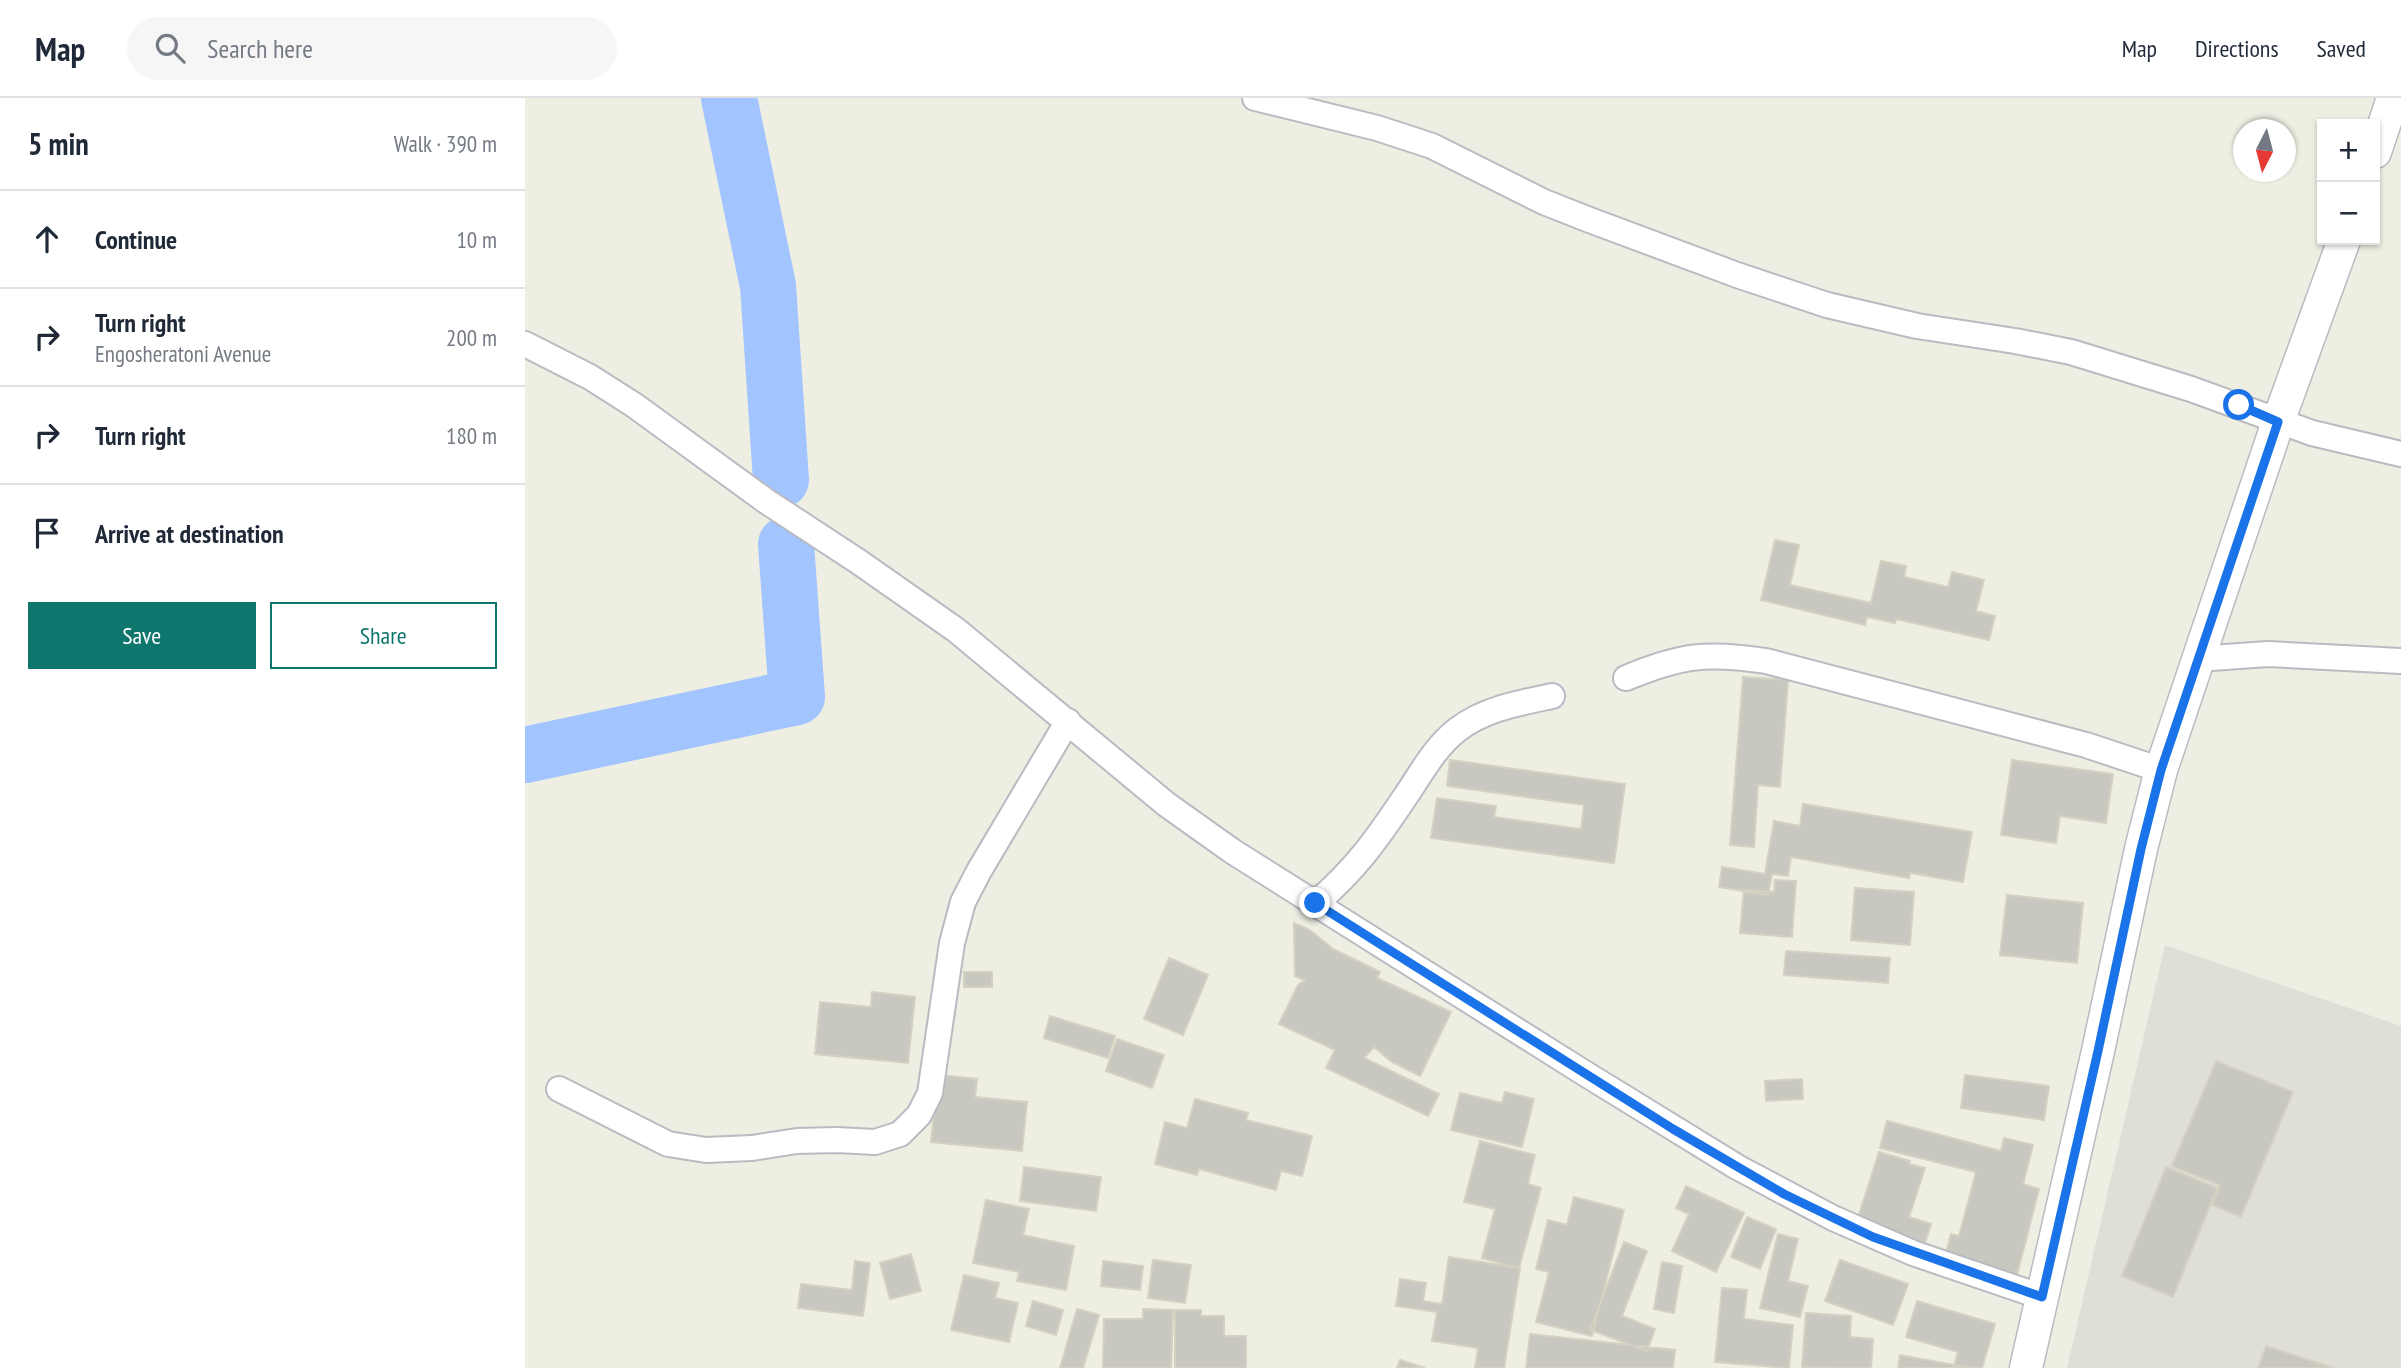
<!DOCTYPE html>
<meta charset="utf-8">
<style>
:root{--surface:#fff;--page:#f6f6f7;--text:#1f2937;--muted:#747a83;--line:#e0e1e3;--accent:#0f766e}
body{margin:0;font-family:"PT Sans Narrow",sans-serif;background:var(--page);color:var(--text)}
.controls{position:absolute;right:21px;top:21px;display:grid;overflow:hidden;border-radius:0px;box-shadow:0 2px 5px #0004}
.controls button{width:63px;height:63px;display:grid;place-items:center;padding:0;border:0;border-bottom:2px solid var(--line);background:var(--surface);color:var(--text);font:35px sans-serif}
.compass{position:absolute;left:1708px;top:21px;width:63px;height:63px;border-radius:50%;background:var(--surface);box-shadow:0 2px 5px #0004;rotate:186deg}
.stop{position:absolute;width:21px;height:21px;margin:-16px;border:5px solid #1a73e8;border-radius:50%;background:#fff}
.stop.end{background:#1a73e8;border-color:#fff;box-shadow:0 2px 7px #0008}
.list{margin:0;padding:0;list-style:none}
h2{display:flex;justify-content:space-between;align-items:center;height:91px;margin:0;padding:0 28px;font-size:30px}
h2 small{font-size:23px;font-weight:400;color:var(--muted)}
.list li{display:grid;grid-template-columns:46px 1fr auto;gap:21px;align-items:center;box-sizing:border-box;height:98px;padding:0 28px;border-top:2px solid var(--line)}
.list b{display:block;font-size:26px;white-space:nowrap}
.list p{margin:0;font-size:23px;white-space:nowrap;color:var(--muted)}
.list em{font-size:23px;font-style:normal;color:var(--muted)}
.actions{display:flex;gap:14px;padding:21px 28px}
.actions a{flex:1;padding:16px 0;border:2px solid var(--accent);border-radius:0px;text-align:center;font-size:24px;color:var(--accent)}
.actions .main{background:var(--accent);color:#fff}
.icon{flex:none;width:38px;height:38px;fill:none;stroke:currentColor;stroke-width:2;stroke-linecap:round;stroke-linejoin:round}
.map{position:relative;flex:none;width:1876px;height:1270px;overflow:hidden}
header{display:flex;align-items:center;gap:42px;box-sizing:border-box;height:98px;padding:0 35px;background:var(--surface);border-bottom:2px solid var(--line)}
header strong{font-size:33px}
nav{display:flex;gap:38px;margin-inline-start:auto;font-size:24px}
.search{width:490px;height:63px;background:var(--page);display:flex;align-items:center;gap:18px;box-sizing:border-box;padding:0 24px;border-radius:38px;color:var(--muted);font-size:26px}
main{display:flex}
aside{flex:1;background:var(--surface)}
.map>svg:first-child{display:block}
.industrial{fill:#dfdfd7}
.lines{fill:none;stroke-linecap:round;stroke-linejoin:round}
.river{stroke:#a2c4ff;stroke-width:56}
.building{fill:#c9c8c0;stroke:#d3d1c1;stroke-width:2}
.minor-casing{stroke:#babbc2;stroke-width:28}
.tertiary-casing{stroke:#babbc2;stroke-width:35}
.minor{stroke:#fff;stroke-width:24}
.tertiary{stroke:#fff;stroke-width:32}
.route{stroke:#1a73e8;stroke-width:9}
</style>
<header>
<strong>Map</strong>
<div class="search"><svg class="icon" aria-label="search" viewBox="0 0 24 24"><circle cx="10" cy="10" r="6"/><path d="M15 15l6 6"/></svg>Search here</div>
<nav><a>Map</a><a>Directions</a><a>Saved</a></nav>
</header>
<main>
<aside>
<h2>5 min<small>Walk · 390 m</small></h2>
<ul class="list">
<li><svg class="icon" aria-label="ahead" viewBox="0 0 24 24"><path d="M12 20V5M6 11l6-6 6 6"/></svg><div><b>Continue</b></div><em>10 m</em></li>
<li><svg class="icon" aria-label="right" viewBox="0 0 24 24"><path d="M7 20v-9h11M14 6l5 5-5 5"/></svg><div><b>Turn right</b><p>Engosheratoni Avenue</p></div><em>200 m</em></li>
<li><svg class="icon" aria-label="right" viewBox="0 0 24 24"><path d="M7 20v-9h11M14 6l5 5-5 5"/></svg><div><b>Turn right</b></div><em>180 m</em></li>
<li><svg class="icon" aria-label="arrive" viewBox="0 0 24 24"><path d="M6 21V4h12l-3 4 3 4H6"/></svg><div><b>Arrive at destination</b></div></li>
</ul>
<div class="actions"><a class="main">Save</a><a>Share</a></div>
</aside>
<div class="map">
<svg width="1876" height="1270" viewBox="0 0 1876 1270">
<rect width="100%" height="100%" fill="#eeeee3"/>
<path class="industrial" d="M1640 847 1876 928V1270H1542Z"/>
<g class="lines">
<path class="river" d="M204 0 243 188 256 382
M0 657 272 599 261 446"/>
</g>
<path class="building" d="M1250 442 1274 447 1265 487 1346 505 1356 463 1381 468 1379 479 1423 489 1427 474 1459 482 1451 513 1470 518 1464 542 1371 521 1370 525 1342 519 1340 527 1236 502Z
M1218 579 1263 582 1255 689 1233 687 1229 749 1205 747Z
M925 662 1100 686 1089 765 906 740 912 700 971 708 969 719 1056 731 1059 707 922 688Z
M1487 662 1588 676 1581 725 1535 718 1531 745 1476 737Z
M1278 706 1447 734 1438 784 1385 775 1384 780 1266 759 1263 778 1247 776 1243 797 1194 789 1197 769 1240 776 1249 723 1275 728Z
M1250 782 1271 783 1267 839 1215 835 1219 792 1249 794Z
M1330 790 1389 794 1385 847 1326 842Z
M1482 797 1558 805 1552 865 1475 857Z
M769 825 785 832 808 851 855 874 852 880 926 914 895 978 867 964 849 949 839 960 914 996 903 1018 801 970 810 952 754 926 773 887 780 882 770 878Z
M1261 853 1365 860 1363 885 1259 877Z
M644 860 683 877 658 937 619 921Z
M439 874H467V889H439Z
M347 894 390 899 383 965 290 956 295 904 346 909Z
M525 918 590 938 583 960 519 940Z
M592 941 639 957 627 990 581 973Z
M1691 963 1768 994 1716 1119 1687 1107 1695 1087 1647 1068Z
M413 977 452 981 450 999 502 1004 497 1053 406 1044Z
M1440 977 1524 988 1519 1022 1436 1010Z
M1277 981 1278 1001 1241 1003 1240 983Z
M980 994 1009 1001 997 1049 926 1032 935 995 977 1005Z
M670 1001 723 1015 721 1022 787 1038 777 1078 756 1073 751 1092 674 1071 672 1077 630 1066 640 1024 662 1030Z
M1362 1023 1476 1053 1479 1040 1508 1047 1498 1086 1514 1091 1492 1177 1420 1158 1426 1136 1434 1138 1451 1074 1355 1050Z
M955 1043 1010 1057 1003 1086 1016 1090 994 1170 957 1160 970 1111 939 1104Z
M1354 1054 1385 1063 1384 1066 1400 1070 1384 1119 1406 1126 1399 1148 1331 1126Z
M499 1069 576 1079 571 1113 495 1103Z
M1641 1069 1692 1090 1648 1199 1597 1178Z
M1161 1088 1219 1115 1191 1174 1147 1153 1164 1116 1151 1110Z
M1049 1099 1099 1112 1067 1238 1011 1224 1024 1174 1011 1171 1023 1122 1042 1127Z
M461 1102 504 1111 498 1137 549 1148 541 1192 492 1183 494 1174 448 1165Z
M1222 1119 1251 1131 1235 1171 1206 1159Z
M1253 1136 1273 1141 1263 1183 1283 1188 1275 1219 1235 1210Z
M1099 1144 1122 1153 1097 1218 1130 1231 1122 1253 1065 1232Z
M386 1156 396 1193 365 1201 355 1165Z
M924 1159 995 1170 979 1270H950L953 1250 907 1243 912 1214 871 1208 875 1181 901 1185 898 1203 917 1206Z
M628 1162 666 1167 660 1205 623 1200Z
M1315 1162 1383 1186 1368 1227 1300 1203Z
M330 1163 345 1165 338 1218 273 1210 276 1186 327 1192Z
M578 1163 618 1168 615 1192 576 1188Z
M1137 1164 1157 1168 1149 1215 1129 1211Z
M439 1177 474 1185 470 1200 493 1205 484 1244 426 1232Z
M1197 1190 1222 1192 1219 1221 1268 1227 1264 1270 1190 1264Z
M508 1203 538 1212 531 1237 501 1228Z
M1392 1203 1470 1226 1457 1270 1429 1268 1433 1254 1381 1239Z
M552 1211 574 1217 558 1270H535Z
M618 1211 648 1212 646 1270H578L579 1221H618Z
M650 1212H676V1218H699V1238H721V1270H650Z
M1281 1215 1326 1218 1325 1239 1348 1241 1346 1270 1277 1269Z
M1005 1236 1150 1252 1148 1270H1001Z
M1741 1248 1809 1270H1733Z
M1375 1257 1440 1269V1270H1373Z
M875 1262 900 1270H872Z"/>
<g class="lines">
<g class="minor-casing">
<path id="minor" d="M730 0 852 30 907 48 1019 104 1062 121 1212 177 1302 207 1392 228 1490 243 1546 254 1666 291 1787 335 1876 356
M0 246 65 279 109 307 241 403 334 464 431 532 641 706 707 753 1056 973 1212 1069 1308 1120 1388 1155 1517 1199
M1672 561 1743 556 1876 563
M1101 580C1156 557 1182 554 1241 563L1561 647 1636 672
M791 805C830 772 852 741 880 699 896 676 909 650 932 632 959 611 994 605 1027 598
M34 991 143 1046 181 1052 227 1050 272 1043 312 1042 350 1044 375 1036 394 1017 405 995 427 845 438 804 454 773 543 623"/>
</g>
<g class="tertiary-casing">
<path id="tertiary" d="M1850 54 1868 0
M1501 1270 1573 953 1616 751 1636 672 1753 324 1819 142"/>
</g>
<use href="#minor" class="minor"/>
<use href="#tertiary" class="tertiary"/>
</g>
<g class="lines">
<path class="route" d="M790 805 1148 1031 1259 1096 1348 1139 1517 1199 1573 953 1616 751 1636 672 1753 324 1714 307"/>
</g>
</svg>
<div class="controls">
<button>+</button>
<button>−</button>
</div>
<svg class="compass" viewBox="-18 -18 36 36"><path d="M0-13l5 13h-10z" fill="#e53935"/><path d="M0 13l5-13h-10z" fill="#747a83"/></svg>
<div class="stop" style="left:1714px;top:307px"></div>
<div class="stop end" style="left:790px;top:805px"></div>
</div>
</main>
